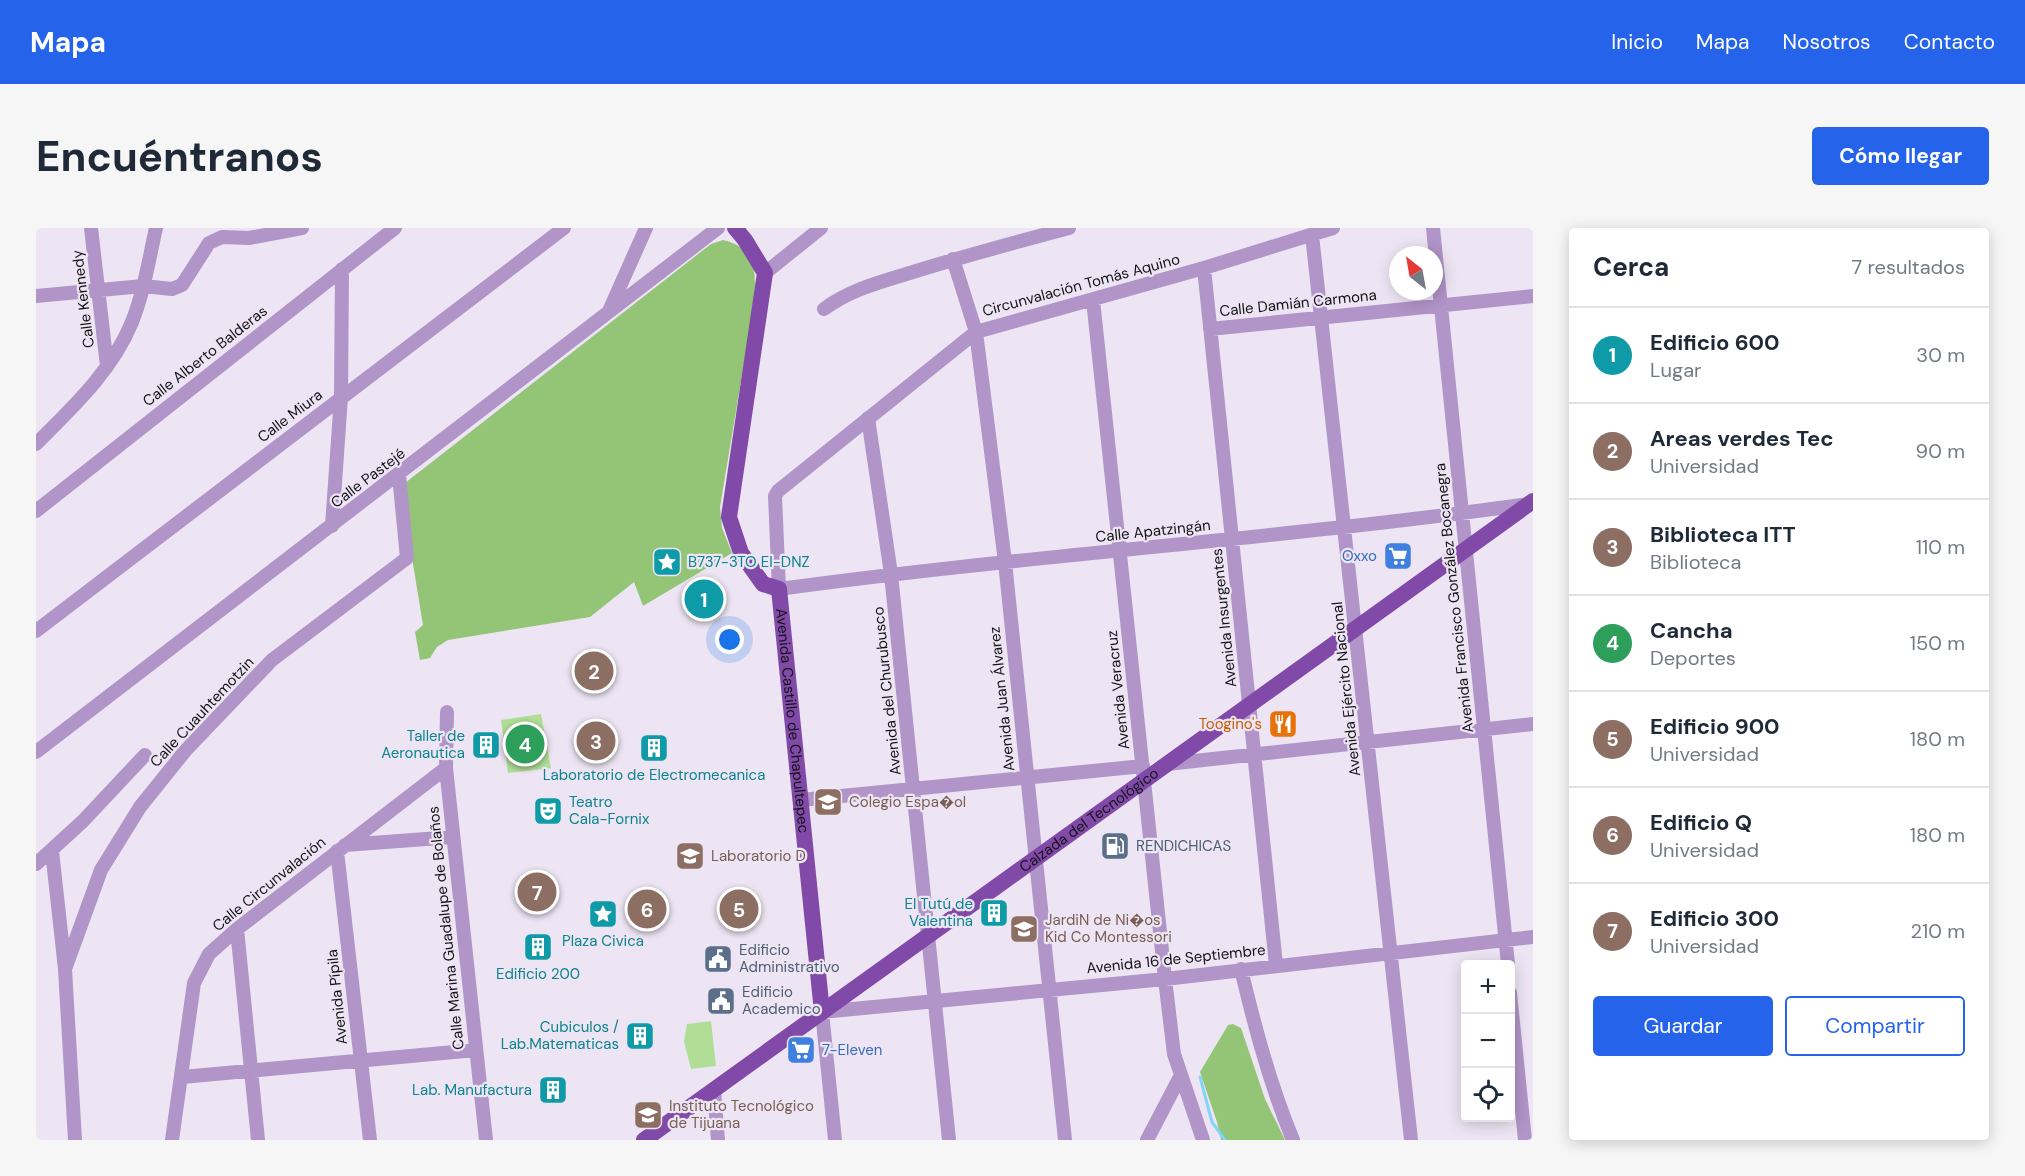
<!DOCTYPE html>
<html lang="es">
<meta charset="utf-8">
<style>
:root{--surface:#fff;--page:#f6f6f7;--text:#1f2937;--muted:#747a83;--line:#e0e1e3;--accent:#2563eb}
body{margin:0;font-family:"DM Sans",sans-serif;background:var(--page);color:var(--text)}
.controls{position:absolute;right:18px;bottom:18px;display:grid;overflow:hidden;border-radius:6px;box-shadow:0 3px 15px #0003}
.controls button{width:54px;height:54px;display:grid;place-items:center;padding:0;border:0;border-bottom:2px solid var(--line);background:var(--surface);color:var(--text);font:30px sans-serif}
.compass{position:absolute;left:1353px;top:18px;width:54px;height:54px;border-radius:50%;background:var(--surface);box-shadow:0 3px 15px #0003;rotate:329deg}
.you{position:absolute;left:694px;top:412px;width:21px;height:21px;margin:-15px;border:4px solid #fff;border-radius:50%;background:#1a73e8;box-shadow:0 0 0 9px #1a73e833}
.badge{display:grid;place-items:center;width:39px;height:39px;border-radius:50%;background:var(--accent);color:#fff;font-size:20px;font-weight:700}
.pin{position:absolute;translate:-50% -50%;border:3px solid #fff;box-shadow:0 2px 6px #0006}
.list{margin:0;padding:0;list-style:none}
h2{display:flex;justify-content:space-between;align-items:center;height:78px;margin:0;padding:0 24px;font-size:26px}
h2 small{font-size:20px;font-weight:400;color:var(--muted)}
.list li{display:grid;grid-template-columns:39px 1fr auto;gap:18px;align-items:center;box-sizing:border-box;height:96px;padding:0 24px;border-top:2px solid var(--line)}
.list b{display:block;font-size:22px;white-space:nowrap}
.list p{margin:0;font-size:20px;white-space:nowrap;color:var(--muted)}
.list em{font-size:20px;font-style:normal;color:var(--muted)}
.actions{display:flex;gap:12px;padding:18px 24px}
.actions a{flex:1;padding:14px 0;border:2px solid var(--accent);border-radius:6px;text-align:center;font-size:21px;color:var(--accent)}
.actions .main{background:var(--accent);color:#fff}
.icon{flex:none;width:33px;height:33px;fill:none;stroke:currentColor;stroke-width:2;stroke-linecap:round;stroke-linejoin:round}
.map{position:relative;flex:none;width:1497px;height:912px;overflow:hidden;border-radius:6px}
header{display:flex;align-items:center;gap:36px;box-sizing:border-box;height:84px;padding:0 30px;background:var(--accent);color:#fff}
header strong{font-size:28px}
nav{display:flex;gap:33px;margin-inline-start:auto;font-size:21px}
.intro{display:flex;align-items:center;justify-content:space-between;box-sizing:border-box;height:144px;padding:0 36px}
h1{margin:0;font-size:42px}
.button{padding:15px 27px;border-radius:6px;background:var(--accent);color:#fff;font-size:21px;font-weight:700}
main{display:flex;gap:36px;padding:0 36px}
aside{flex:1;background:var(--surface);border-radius:6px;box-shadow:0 3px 15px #0003}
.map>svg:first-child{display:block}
.green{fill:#b0de96}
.forest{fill:#94c577}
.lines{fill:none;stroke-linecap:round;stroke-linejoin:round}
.stream{stroke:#83d4f8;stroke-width:3}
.minor{stroke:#b194c8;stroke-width:14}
.major{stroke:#8149a8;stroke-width:16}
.labels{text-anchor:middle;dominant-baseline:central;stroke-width:4.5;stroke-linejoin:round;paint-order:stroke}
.street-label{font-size:15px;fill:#151217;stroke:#ede5f3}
.shop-label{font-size:15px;fill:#366cbe;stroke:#ede5f3;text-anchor:end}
.culture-label{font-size:15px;fill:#0d838f;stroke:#ede5f3;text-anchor:end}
.food-label{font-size:15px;fill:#c56008;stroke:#ede5f3;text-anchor:end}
.education-label{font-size:15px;fill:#785e54;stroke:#ede5f3;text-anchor:start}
.service-label{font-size:15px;fill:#4e5e75;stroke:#ede5f3;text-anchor:start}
</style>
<header>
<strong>Mapa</strong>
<nav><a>Inicio</a><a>Mapa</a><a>Nosotros</a><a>Contacto</a></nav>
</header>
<div class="intro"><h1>Encuéntranos</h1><a class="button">Cómo llegar</a></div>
<main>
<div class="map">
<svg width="1497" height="912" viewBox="0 0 1497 912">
<rect width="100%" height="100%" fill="#ede5f3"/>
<path class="green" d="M505 486 515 540 472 545 465 492Z
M675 793 680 838 655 841 648 813 651 796Z"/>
<path class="forest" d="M687 12C722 20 720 46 718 75L684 279 686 300 696 325 607 378 598 354 554 389 412 412 401 419 394 430 384 432 379 404 387 397 377 336 369 255 675 16Z
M1197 796 1205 800 1229 871 1249 912H1185L1181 894 1164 844 1192 797Z"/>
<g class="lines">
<path class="stream" d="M1164 849 1176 894 1189 912"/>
<path class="minor" d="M55 0 71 138
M1297 0 1168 40 940 104 742 263 739 268 743 361C992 327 1244 311 1493 276
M1397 0 1472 736
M1276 7 1375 912
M917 31 940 104 969 334 1029 912
M1168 40 1240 737
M729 45 785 0
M0 68 107 58 136 61 146 57 173 15 186 9 213 10 266 0
M1057 72 1129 751 1138 826 1167 912
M788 81C815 61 845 54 877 44 928 28 981 14 1033 0
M573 83 610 0
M1174 101 1497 68
M832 190 855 346 913 912
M0 216C37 179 76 143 96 94 108 64 113 31 120 0
M0 283 359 0
M296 298 305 169 306 41
M0 403 528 0
M411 484 410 540 450 912
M0 524 682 0
M1131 536 1497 496
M765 572 1107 538
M309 617 417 609
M16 623 29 741 39 912
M301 623 334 912
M0 636 47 593 109 527
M201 701 222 912
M29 741 65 642 104 579 149 523 236 432 371 330 363 247
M1205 741C1219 800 1234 856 1257 912
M1474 765 1489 912
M146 849 440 822
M678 862 682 912
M136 912 158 755 173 726 201 701 410 540
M799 912 786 784 1129 751 1497 709
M1111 912 1145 847"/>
<g class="major">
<path id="s1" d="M699 0 709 12 729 45 693 289 705 325 727 356 743 361 786 784"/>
<path id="s2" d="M608 912 1497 273"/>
</g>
</g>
<defs>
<g id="supermarket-square" transform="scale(1.5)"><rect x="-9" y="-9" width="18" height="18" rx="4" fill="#3f7fe0" stroke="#ede5f3"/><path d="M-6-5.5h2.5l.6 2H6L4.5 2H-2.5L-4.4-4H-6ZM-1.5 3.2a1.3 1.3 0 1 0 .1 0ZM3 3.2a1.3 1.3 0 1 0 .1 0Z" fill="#fff"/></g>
<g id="sight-square" transform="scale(1.5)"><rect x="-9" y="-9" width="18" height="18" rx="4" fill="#0f9aa8" stroke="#ede5f3"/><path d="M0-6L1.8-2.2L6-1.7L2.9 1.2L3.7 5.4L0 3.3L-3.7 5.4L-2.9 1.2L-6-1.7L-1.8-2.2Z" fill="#fff"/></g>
<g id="restaurant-square" transform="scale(1.5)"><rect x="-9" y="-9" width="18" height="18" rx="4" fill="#e8710a" stroke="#ede5f3"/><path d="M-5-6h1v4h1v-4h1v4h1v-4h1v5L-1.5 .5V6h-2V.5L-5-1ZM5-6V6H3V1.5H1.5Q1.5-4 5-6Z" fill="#fff"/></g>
<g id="building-square" transform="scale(1.5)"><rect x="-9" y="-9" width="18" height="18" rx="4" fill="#0f9aa8" stroke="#ede5f3"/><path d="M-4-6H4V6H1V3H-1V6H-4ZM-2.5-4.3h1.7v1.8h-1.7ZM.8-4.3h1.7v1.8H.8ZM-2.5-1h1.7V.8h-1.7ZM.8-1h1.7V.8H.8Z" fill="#fff"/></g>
<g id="school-square" transform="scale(1.5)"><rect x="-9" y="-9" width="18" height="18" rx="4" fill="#8d6e63" stroke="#ede5f3"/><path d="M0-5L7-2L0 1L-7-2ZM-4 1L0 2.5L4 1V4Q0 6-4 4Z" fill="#fff"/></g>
<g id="theatre-square" transform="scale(1.5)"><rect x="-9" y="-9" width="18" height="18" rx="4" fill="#0f9aa8" stroke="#ede5f3"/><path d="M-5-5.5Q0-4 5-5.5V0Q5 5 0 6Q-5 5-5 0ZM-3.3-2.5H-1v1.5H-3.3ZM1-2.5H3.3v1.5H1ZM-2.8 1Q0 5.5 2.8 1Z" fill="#fff"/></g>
<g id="fuel-square" transform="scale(1.5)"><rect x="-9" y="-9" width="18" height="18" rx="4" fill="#5c6f8a" stroke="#ede5f3"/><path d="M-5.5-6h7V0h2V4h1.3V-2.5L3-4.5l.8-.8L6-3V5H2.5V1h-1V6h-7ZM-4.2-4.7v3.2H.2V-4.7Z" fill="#fff"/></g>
<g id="university-square" transform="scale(1.5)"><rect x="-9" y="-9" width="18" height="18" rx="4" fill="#8d6e63" stroke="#ede5f3"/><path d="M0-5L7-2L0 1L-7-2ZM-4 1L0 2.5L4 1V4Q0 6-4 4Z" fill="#fff"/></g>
<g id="civic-square" transform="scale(1.5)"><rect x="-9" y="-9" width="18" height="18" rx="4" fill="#5c6f8a" stroke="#ede5f3"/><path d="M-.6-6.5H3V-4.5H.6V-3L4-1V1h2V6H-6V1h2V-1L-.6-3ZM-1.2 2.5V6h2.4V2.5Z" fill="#fff"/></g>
</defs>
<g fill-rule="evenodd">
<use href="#supermarket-square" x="1362" y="328"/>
<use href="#sight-square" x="631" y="334"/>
<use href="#restaurant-square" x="1247" y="496"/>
<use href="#building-square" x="450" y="517"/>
<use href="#building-square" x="618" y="520"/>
<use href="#school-square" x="792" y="574"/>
<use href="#theatre-square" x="512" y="583"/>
<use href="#fuel-square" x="1079" y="618"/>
<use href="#university-square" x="654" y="628"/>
<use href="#building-square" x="958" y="685"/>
<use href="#sight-square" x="567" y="686"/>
<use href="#school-square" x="988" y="701"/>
<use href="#building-square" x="502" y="719"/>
<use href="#civic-square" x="682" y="731"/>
<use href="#civic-square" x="685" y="773"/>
<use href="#building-square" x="604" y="808"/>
<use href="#supermarket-square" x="765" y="822"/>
<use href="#building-square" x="517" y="862"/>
<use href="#university-square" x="612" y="887"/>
</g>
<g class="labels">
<g class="street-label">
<text transform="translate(1045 57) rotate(-15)">Circunvalación Tomás Aquino</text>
<text transform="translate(47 71) rotate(-97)">Calle Kennedy</text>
<text transform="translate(1262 75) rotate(-6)">Calle Damián Carmona</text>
<text transform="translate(169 128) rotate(-38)">Calle Alberto Balderas</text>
<text transform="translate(254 188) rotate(-37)">Calle Miura</text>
<text transform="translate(332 250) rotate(-37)">Calle Pastejé</text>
<text transform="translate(1117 303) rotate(-6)">Calle Apatzingán</text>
<text transform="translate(1418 370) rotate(-96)">Avenida Francisco González Bocanegra</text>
<text transform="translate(1188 390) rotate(-96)">Avenida Insurgentes</text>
<text transform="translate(1310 461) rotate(-96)">Avenida Ejército Nacional</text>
<text transform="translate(1082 462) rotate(-96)">Avenida Veracruz</text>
<text transform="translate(851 463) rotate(-96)">Avenida del Churubusco</text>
<text transform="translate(966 471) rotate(-96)">Avenida Juan Álvarez</text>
<text transform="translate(166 484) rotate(-47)">Calle Cuauhtemotzin</text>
<text stroke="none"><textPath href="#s1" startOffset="526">Avenida Castillo de Chapultepec</textPath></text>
<text stroke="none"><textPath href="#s2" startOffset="548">Calzada del Tecnológico</textPath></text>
<text transform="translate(233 656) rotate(-39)">Calle Circunvalación</text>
<text transform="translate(410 700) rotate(-96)">Calle Marina Guadalupe de Bolaños</text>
<text transform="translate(1140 731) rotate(-6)">Avenida 16 de Septiembre</text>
<text transform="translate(301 769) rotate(-96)">Avenida Pípila</text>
</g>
<g class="shop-label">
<text x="1341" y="328">Oxxo</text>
<text x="786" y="822" text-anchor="start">7-Eleven</text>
</g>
<g class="culture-label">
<text x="652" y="334" text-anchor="start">B737-3TO EI-DNZ</text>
<text x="429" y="508">Taller de<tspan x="429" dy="17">Aeronautica</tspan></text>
<text x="618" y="547" text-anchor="middle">Laboratorio de Electromecanica</text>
<text x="533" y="574" text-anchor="start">Teatro<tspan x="533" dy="17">Cala-Fornix</tspan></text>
<text x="937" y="676">El Tutú de<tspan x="937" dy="17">Valentina</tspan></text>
<text x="567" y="713" text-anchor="middle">Plaza Civica</text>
<text x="502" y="746" text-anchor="middle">Edificio 200</text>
<text x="583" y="799">Cubiculos /<tspan x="583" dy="17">Lab.Matematicas</tspan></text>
<text x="496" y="862">Lab. Manufactura</text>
</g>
<g class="food-label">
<text x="1226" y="496">Toogino's</text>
</g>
<g class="education-label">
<text x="813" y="574">Colegio Espa�ol</text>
<text x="675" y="628">Laboratorio D</text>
<text x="1009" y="692">JardiN de Ni�os<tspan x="1009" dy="17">Kid Co Montessori</tspan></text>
<text x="633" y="878">Instituto Tecnológico<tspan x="633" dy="17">de Tijuana</tspan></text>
</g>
<g class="service-label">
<text x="1100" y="618">RENDICHICAS</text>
<text x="703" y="722">Edificio<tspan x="703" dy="17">Administrativo</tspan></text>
<text x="706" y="764">Edificio<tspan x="706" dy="17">Academico</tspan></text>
</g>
</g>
</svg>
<div class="controls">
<button>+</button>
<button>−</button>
<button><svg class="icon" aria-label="locate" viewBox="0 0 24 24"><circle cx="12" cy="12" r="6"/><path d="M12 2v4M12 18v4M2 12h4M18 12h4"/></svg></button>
</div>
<svg class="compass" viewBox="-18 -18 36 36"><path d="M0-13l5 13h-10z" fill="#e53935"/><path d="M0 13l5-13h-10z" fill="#747a83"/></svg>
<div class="you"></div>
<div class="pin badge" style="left:668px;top:371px;background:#0f9aa8">1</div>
<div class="pin badge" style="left:558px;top:443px;background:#8d6e63">2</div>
<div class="pin badge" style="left:560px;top:513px;background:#8d6e63">3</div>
<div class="pin badge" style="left:489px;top:516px;background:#2e9e5b">4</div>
<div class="pin badge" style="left:703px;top:681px;background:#8d6e63">5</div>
<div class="pin badge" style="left:611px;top:681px;background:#8d6e63">6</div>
<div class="pin badge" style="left:501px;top:664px;background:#8d6e63">7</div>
</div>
<aside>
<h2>Cerca<small>7 resultados</small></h2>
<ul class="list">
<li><span class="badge" style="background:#0f9aa8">1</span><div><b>Edificio 600</b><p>Lugar</p></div><em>30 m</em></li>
<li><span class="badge" style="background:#8d6e63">2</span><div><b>Areas verdes Tec</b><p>Universidad</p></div><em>90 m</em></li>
<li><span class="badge" style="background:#8d6e63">3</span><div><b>Biblioteca ITT</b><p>Biblioteca</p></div><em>110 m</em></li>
<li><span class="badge" style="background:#2e9e5b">4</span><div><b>Cancha</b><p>Deportes</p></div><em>150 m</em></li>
<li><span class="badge" style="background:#8d6e63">5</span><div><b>Edificio 900</b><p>Universidad</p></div><em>180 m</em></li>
<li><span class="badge" style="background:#8d6e63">6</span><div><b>Edificio Q</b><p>Universidad</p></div><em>180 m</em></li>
<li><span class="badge" style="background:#8d6e63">7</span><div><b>Edificio 300</b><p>Universidad</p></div><em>210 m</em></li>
</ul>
<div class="actions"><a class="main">Guardar</a><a>Compartir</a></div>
</aside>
</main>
